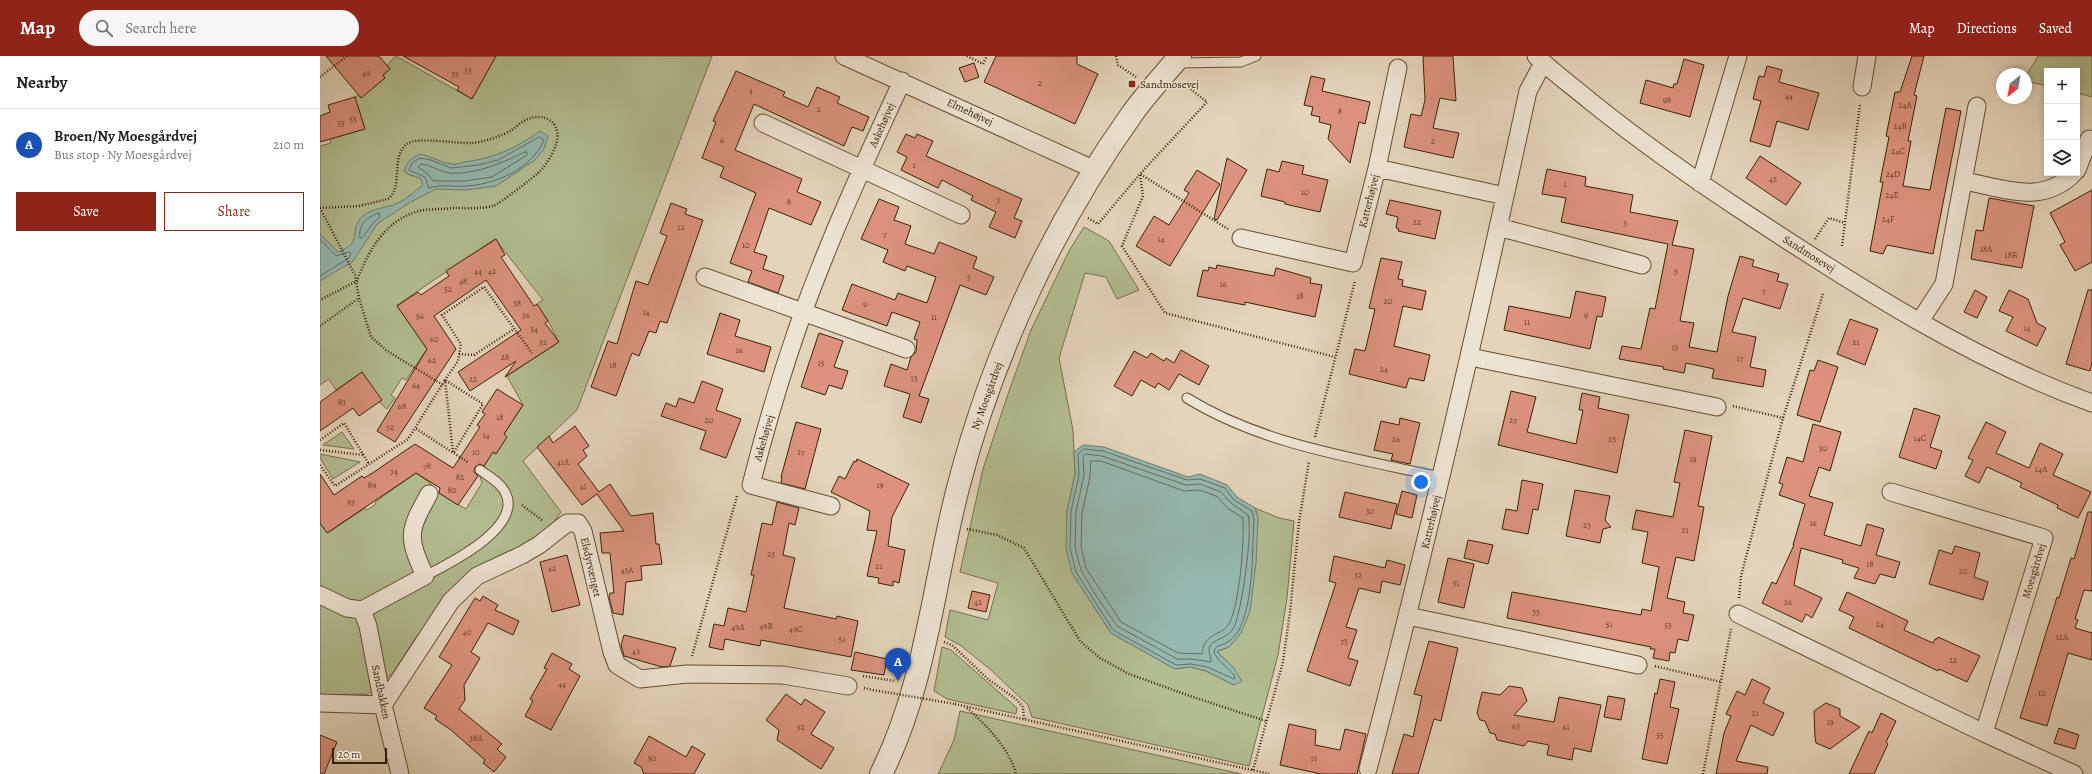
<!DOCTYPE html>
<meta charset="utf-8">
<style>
:root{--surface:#fff;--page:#f6f6f6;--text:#222;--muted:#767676;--line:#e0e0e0;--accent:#8f2418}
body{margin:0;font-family:Alegreya,serif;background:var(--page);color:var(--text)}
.controls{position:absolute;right:12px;top:12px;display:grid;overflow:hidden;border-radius:0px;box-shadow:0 2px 6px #0003}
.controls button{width:36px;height:36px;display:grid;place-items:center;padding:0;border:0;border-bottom:1px solid var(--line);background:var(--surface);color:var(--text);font:20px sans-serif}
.compass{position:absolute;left:1676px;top:12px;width:36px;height:36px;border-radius:50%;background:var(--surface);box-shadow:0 2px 6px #0003;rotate:211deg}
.scale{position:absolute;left:12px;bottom:10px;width:55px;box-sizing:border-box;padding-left:4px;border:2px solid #3c2206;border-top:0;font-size:11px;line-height:14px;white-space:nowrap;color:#3c2206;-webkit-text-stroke:3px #ede3d2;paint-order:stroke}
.you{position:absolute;left:1101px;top:426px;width:14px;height:14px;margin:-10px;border:3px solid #fff;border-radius:50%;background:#1a73e8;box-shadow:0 0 0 6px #1a73e833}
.badge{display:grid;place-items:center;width:26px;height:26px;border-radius:50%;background:var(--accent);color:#fff;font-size:13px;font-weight:700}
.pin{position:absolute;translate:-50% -33px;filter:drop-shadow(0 1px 2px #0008)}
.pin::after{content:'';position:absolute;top:21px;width:14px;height:12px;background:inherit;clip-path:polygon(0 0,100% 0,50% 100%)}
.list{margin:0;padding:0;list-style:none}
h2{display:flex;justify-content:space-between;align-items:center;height:52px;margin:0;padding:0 16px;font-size:17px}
h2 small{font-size:13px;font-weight:400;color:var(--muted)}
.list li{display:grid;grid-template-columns:26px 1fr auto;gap:12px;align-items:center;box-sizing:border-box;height:72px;padding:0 16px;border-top:1px solid var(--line)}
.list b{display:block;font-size:15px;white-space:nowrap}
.list p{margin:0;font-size:13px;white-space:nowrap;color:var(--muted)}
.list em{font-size:13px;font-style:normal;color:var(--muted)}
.actions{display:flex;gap:8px;padding:12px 16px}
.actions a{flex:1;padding:9px 0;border:1px solid var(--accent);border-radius:0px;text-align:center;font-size:14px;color:var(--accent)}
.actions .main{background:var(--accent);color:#fff}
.icon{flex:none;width:22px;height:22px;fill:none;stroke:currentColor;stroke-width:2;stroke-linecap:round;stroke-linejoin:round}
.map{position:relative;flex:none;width:1772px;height:718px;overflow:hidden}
header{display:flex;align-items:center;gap:24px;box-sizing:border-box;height:56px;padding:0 20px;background:var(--accent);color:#fff}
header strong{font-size:19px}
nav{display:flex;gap:22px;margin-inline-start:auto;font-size:14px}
.search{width:280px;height:36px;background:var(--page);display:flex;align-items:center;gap:10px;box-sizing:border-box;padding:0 14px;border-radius:22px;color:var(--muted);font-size:15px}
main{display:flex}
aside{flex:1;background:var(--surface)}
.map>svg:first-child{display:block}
.green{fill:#b2bd91;stroke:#77704c}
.water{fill:#95b8b0;stroke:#717c6c}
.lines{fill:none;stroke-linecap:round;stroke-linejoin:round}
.shore{stroke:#686d5b;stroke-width:1}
.building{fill:#dc927e;stroke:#3c2206}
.service-casing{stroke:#664e33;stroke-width:11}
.minor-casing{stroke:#664e33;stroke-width:19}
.tertiary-casing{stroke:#664e33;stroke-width:24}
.path{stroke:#3c2206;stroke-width:2.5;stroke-dasharray:1 2;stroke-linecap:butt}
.service{stroke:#ede3d2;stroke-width:9}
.minor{stroke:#ede3d2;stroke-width:17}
.tertiary{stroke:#ede3d2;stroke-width:22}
.path-bridge{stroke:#3c2206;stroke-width:2.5;stroke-dasharray:1 2;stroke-linecap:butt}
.poi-dot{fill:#8f2418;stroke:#ede3d2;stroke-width:1.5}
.labels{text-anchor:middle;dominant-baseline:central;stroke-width:3;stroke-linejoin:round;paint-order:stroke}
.number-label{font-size:9px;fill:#643e24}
.poi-label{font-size:11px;fill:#3c2206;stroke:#ede3d2;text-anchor:start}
.street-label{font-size:11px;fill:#3c2206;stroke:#ede3d2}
</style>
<header>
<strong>Map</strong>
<div class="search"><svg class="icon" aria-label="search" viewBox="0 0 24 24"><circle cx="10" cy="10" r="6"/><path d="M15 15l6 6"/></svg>Search here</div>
<nav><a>Map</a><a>Directions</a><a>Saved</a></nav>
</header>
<main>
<aside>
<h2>Nearby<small></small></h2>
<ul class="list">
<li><span class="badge" style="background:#1a4fb4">A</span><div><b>Broen/Ny Moesgårdvej</b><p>Bus stop · Ny Moesgårdvej</p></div><em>210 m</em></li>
</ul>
<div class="actions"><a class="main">Save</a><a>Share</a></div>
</aside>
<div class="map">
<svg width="1772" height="718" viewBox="0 0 1772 718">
<rect width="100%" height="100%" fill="#e4d4ba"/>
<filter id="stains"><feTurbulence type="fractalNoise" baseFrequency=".005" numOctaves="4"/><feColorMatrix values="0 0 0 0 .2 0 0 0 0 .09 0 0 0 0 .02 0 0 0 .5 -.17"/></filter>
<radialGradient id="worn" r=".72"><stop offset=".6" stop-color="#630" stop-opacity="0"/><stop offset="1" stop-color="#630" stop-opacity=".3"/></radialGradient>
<path class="green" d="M76 0 152 43 176 0H392L257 354 203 405 241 456 225 479 154 514 138 526 94 584 73 617 48 638 0 639V467L8 477 45 452 47 454 56 448 55 446 96 417 110 427 117 436 146 453 162 427 159 418 172 396 176 398 184 378 203 349 187 320 239 286 228 265 217 248 223 244 175 183 77 249 107 293 86 324 82 322 71 339 75 342 67 353 59 346 42 316 16 334 9 323 0 329V90L11 87 10 83 44 73 38 50 34 51 32 42 49 35 65 22 63 19 70 13 67 9Z
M1718 0H1772V41L1757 37V15H1727V30L1706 25V20Z
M764 171 789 185 819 234 797 243 786 221 765 217 739 302 753 374 755 418 747 455 752 517 791 577 855 613 870 611 886 615 914 629 913 611 898 597V595L909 591 938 461 935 452 959 462 974 465 967 542 958 599 929 710 712 661 708 649 671 614 640 589 625 581 630 554 668 564 678 527 640 516 663 413 688 338 711 274 749 195Z
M22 376 34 393 3 389Z
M0 398 40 406 13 423 0 402Z
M622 591 631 594 697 652 696 658 627 643 614 635Z
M640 655 921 718H618L634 684Z"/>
<path class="water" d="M220 75 228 80 224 93 215 104 176 130 146 134 116 133 89 147 58 167 33 205 0 225V178L18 196C44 187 28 173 43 160 52 152 67 152 78 147 87 143 95 135 103 129L100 122 87 118 84 114 89 105 99 98C110 100 122 107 131 108 135 109 140 107 144 106 172 103 197 92 220 75Z
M763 389 784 391 868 421 880 418 907 429 917 441 935 452 938 461 936 507 930 555 921 577 909 591 898 595V597L913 611 922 625 914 629 886 615 870 611 855 613 791 577 752 517 746 493 747 455 755 418 754 396Z"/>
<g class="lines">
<path class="shore" d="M220 81 224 84C212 113 174 129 145 130 132 131 121 128 109 132L105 121 89 114 92 107 100 102 111 104 131 112 158 109 178 104Z
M205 96H207V99L172 121 145 125H113L108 118 98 111 101 108C111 109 121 116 130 117 155 119 184 106 205 96Z
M59 157 60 161 55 165 42 182H40C38 168 47 161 59 157Z
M0 183 16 200 29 196 31 198 29 202 0 220
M764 393 783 395 867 424 880 423 905 432 914 444 932 455 934 462C932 496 934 543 919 574 917 578 910 585 906 587 901 590 897 588 894 595 895 604 910 612 915 621L914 623 887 611 871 608 856 609 793 574 756 516 750 492 751 455 759 419 758 398Z
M766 398 782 400 866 429 880 428 901 436 911 447 928 459C933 474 922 555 914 571 908 584 892 582 889 592 888 598 892 602 891 606L871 603H857L797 570 775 538 761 514 755 491 756 456 764 419 763 401Z
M771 405H781L864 435 879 434 888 437 898 441 907 452 923 462C924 487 920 547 909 568 903 578 891 577 885 587 883 590 883 595 882 598L858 597 801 566 766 512 761 491 762 457 770 421Z"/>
</g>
<path class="building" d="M6 0H59L70 13 63 19 65 22 41 42Z
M83 0H176L152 43 137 34 139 31Z
M676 0H757V8L778 18 755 68 664 26Z
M1103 0H1133L1136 45 1120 42 1113 72 1139 77 1133 102 1084 91 1091 58 1101 60 1105 44Z
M1592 0H1604L1594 39 1597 40 1588 85H1591L1583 130 1610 134 1626 52 1641 55 1613 198 1567 189 1563 198 1550 195 1563 126H1560L1569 81 1566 80 1575 36H1580Z
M1364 3 1384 9 1370 61 1320 47 1326 24 1353 32 1354 28H1357Z
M654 7 659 21 645 26 639 12Z
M1447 10 1462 14 1459 26 1499 37 1488 74 1457 65 1450 91 1430 85 1441 45 1433 43 1439 20 1444 21Z
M416 15 465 36 463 40 488 51 497 31 520 41 517 47 549 61 543 75 532 71 524 90 434 48 415 94 482 123 477 136 501 146 491 169 449 152 434 196 447 200 443 213 464 220 458 237 428 226 432 215 410 207 436 137 400 121 404 111 382 102 396 66 393 65Z
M991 20 1005 23 1002 35 1050 46 1045 68 1039 66 1030 107 1008 83 1011 69 999 66 1000 61 991 59 993 51 984 49Z
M35 41 45 73 0 86V60L10 56 8 49Z
M586 78 595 82 597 78 613 85 606 100 702 143 694 162 702 165 695 182 669 171 676 156 651 144 653 140 622 124 618 132 581 114 587 101 577 96Z
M1440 100 1481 127 1466 149 1426 122Z
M907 102 927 114 897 164 894 163Z
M962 105 984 110 982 118 1008 124 1000 156 965 148V146L941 140 947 113 959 116Z
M1227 113 1266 121 1265 130 1313 139 1310 156 1358 165 1352 189 1374 193 1360 265 1374 267 1369 291 1397 296 1408 240 1420 200 1434 204 1432 210 1459 218 1457 225 1468 228 1460 253 1423 242 1412 276 1436 281 1430 311 1446 314 1443 331 1392 322 1394 313 1366 307 1364 317 1343 313 1344 311 1299 303 1302 290 1321 293 1330 252 1335 253 1348 188 1241 166 1246 142 1222 138Z
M877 114 900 128 850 210 816 190 834 160 849 169 869 137 864 134Z
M1772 134V206L1755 215 1740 189 1745 186 1730 157Z
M1669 142 1714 150 1702 212 1651 203 1656 174 1663 175Z
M559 143 579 151 574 164 591 170 585 188 614 198 619 186 657 201 653 212 674 221 666 239 640 229 599 340 609 343 601 367 583 361 590 338 564 330 571 308 587 314 591 301 596 296 597 284 594 283 600 266 572 256 567 270 522 254 532 228 575 244 578 237 607 247 616 221 587 210 585 215 563 206 568 194 541 183Z
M1070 144 1121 155 1115 183 1078 175 1079 173 1076 172 1078 161 1066 158Z
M351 147 367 153 365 158 383 164 347 267 340 265 336 277 329 275 319 300 312 297 296 340 271 331 288 285 297 288 316 225 328 229 347 180 340 177Z
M176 183 185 199 181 201 214 250 217 248 228 265 225 267 239 286 185 321 196 305 150 335 138 316 201 274 166 224 114 260 136 293 75 386 57 375 107 293 77 250 98 236 101 239 129 220 126 215Z
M1061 202 1082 206 1078 223 1083 224 1082 230 1106 235 1102 254 1083 250 1074 290 1110 299 1104 325 1089 322 1086 332 1029 318 1035 293 1045 295 1047 287 1055 253 1049 252Z
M897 209 954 220 956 212 991 222 990 227 1002 229 995 261 925 246V249L877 240 883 214 888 215 889 211 896 213Z
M1655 234 1667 241 1657 262 1644 256Z
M1689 234 1708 243 1717 267 1726 272 1717 290 1686 275 1693 261 1679 255Z
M1768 234H1772V306L1770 315 1746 308Z
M1256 235 1286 241 1282 261 1277 260 1270 293 1184 274 1189 250 1250 262Z
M400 257 420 264 415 280 451 291 444 316 387 298Z
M1530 263 1558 273 1545 309 1517 298Z
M499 277 523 285 514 311 528 315 522 333 509 329 505 339 481 331Z
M861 294 889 310 879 329 859 318 849 334 838 327 835 332 821 324 812 340 794 330 814 295 827 302 831 297 844 305 846 302 854 307Z
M1498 304 1518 311 1500 366 1477 359 1490 314 1494 315Z
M42 316 62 344 39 360 33 352 0 375V346Z
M382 325 403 333 396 354 421 363 406 402 380 393 386 375 341 360 346 347 356 351 359 342 374 347Z
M177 333 203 349 184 378 187 381 176 398 173 396 164 410 160 408 155 411 154 416 158 420 138 449 119 437 120 432 96 417 7 477 0 467V418L14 439 42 420 44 422 54 416 95 388 133 412 160 371 157 369 165 358 162 356Z
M1191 335 1216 341 1207 376 1256 388 1263 354H1259L1262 337 1280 341 1278 352 1309 359 1297 417 1178 389Z
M1594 352 1620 360 1610 391 1622 395 1616 413 1579 401Z
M1080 362 1100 367 1090 408 1071 404 1073 398 1054 394 1061 365 1079 369Z
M476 366 501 373 485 433 461 427 462 421H461Z
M1666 366 1686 376 1676 397 1709 412 1720 387 1743 398 1733 419 1771 436 1758 462 1737 452 1738 449 1700 431 1702 427 1667 411 1659 427 1645 420 1653 404 1648 402Z
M1493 368 1521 376 1510 415 1499 411 1489 440 1513 447 1504 479 1541 490 1547 468 1564 473 1556 499 1580 506 1575 522 1560 518 1555 528 1534 522 1539 512 1522 507 1523 504 1481 492 1474 529 1502 542 1492 562 1486 558 1482 566 1442 547 1452 526 1456 528 1474 489H1473L1485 448 1459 439 1463 428 1459 427 1467 401 1483 406Z
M255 370 269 390 263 394 267 400 258 408 279 436 290 428 311 460 333 457 336 488H339L342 508 321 510 322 524 306 526 303 559 293 557 289 541 290 537H294L290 497H282L280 477 304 475 277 438 262 449 217 391 229 380 233 387Z
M1365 374 1392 380 1378 450 1384 451 1374 505 1356 501 1347 542 1365 546 1363 557 1374 559 1368 585 1358 583 1355 597 1350 596 1349 605 1333 602 1335 593H1330L1331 591 1187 562 1192 536 1321 559 1322 553 1331 555 1339 511 1322 507 1328 476 1312 473 1316 454 1353 461 1360 427 1354 426Z
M537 403 589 428 572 461 568 490 585 494 579 527 573 525V530L558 527 559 522 547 520 557 475 547 474 550 455 511 436 519 420 525 423 534 405 536 406Z
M1202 424 1223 428 1218 454 1213 453 1208 478 1182 473 1186 453 1197 455Z
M1255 434 1290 440 1285 464 1291 471 1283 473 1280 487 1246 480Z
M1082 435 1097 439 1092 462 1076 458Z
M1025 436 1077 448 1071 473 1019 461Z
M457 446 479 452 475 469 469 467 463 499 475 502 464 552 516 563 517 560 538 565 531 601 441 584 440 590 405 583 403 594 389 591 394 568 404 570 408 552 426 556 434 519H431L442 467 452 469Z
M1768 456H1772V535L1764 534 1755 563 1758 564 1755 572 1772 577V604L1748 597 1727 670 1700 662 1737 541 1739 542 1751 502 1754 503Z
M1148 484 1173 489 1168 508 1144 502Z
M1635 490 1660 497 1654 521 1668 526 1663 544 1609 528 1619 494 1632 498Z
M247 499 260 549 232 556 220 506Z
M1014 500 1065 512 1067 504 1085 509 1080 529 1062 525 1060 537 1039 532 1026 571 1037 574 1028 602 1038 605 1030 630 987 615 1016 527 1009 525Z
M1128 502 1154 508 1144 552 1118 546Z
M652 535 670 539 666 556 648 552Z
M1527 536 1588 565 1584 574 1613 587 1615 583H1617L1618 581 1660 600 1647 626 1619 613 1618 615 1529 572 1534 561 1519 554Z
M163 540 178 549 175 554 199 565 193 579 168 567 151 596 160 602 144 629 145 644 139 653 182 688 177 693 186 701 174 716 163 707 165 704 131 674 115 663 117 660 104 652 132 609 119 601 155 542 160 545Z
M304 579 356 592 350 610 342 611 304 600 301 589Z
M1109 585 1138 592 1121 665 1114 663 1098 718H1072L1084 678 1093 681 1102 640 1094 638Z
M535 596 567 603 564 619 531 614Z
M232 597 252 608 249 613 260 620 231 674 205 660 213 645 210 643 227 613 224 612Z
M1340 623 1355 626 1350 651 1359 653 1347 708 1322 703 1335 637 1337 638Z
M1432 623 1450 632 1443 647 1464 657 1453 680 1431 669 1416 705 1448 711 1447 718H1396L1404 677 1411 660 1406 658 1417 635 1425 639Z
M1189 630 1202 632 1207 645 1194 659 1234 666 1239 641 1281 649 1271 696 1254 692 1252 704 1227 699 1229 689 1208 685 1204 690 1177 684 1175 678 1170 677 1165 665 1160 664 1157 657 1162 636 1180 639Z
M466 638 481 649 485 643 505 656 491 678 514 692 501 713 457 684 459 674 446 664Z
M1288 640 1305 643 1301 664 1284 661Z
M1506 647 1520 653V660L1540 671 1510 693 1496 687 1495 681 1494 655Z
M1561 657 1576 665 1566 686 1568 688 1554 718H1529L1549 675 1552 677Z
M969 668 996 674 995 689 1020 694 1025 673 1046 678 1037 718H1001L960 709Z
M1739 672 1759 679 1755 693 1734 687Z
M0 679 17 686 4 718H0Z
M329 680 366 701 372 690 385 698 374 718H324L321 711 314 707Z"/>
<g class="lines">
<g class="service-casing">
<path id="service" d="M857 7 921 6 936 0
M867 342C943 389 1035 402 1121 421
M105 520C130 507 204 471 185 436 180 426 168 420 160 414"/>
</g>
<g class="minor-casing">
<path id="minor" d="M524 0 775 114
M1216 0C1233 16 1252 30 1270 45 1321 86 1375 124 1430 160 1538 231 1650 303 1772 347
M1078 12 1057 112 1185 140
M1542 31 1547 0
M443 67 641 159
M1757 114 1769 83
M1644 125C1683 132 1722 150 1754 117
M1380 127 1418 0
M1178 171 1322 209
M921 182 1033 207 1057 112
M385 221 586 293
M1600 265 1624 228 1657 50
M1150 301 1397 351
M1571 436 1724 482 1664 677
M511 450 431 429C451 350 475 272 506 197 529 139 556 82 582 25
M0 539 27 552 42 554 105 520C87 480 88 476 109 438
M42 554 48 570 63 649 80 718
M1418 558 1664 677 1754 718
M1088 560 1318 609
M0 647 63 649 131 545 157 520 202 499 219 489 247 467H258L263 475 292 596 297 609 320 623 367 618 463 619 528 630
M1048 713C1107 489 1159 262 1208 35L1223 7"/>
</g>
<g class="tertiary-casing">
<path id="tertiary" d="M561 718C606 629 613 528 638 432 672 300 732 170 812 58 826 38 844 19 860 0"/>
</g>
<path class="path" d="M647 0 663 8 667 0
M796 0 798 9 816 21
M0 21 27 0
M0 152 39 150 68 143C84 130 70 101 87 88 96 80 138 88 152 87 164 86 182 80 192 74 196 71 200 67 204 65 221 55 241 64 237 85 234 96 228 106 221 114 217 119 178 149 173 150 161 153 146 152 134 152 124 153 114 153 104 154 68 160 48 194 37 225L0 244
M0 152 35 219 39 242 51 281 67 295 123 329
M768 162 778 168 820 118 887 46 863 27
M908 173 820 118 823 140 802 190 845 257 1015 301
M1495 183 1509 162 1525 167
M1522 190 1540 48
M0 270 39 242
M139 298 154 299 194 273
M1413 350 1463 362
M995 381 1035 225
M0 384 24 367 49 408
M0 394 43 399
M133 396 125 324 138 305 141 288 122 259 164 231 212 297
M134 396 163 348 125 324 95 372 149 407
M0 409 15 430 88 383 95 372
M202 449 223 465
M647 473 677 479 704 492 760 585 780 602 809 618 870 640 946 665
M1419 542 1421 520 1463 362 1503 238
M624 586 632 589 669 624 696 643 703 651 704 663
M372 600 417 440
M1335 610 1401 626
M543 620 575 625
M544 632 553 634
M635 648 950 718
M647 652C667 670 689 692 696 718
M933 714 963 606 970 556 979 466 989 405
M1383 718 1411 573"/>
<use href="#service" class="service"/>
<use href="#minor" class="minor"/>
<use href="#tertiary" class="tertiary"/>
<path class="path-bridge" d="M553 634 635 648"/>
</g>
<rect class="poi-dot" x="808" y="24" width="8" height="8" rx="2"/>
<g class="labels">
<g class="number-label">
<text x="148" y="14">33</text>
<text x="46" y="17">49</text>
<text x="135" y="18">35</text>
<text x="720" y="27">2</text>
<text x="431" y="34">4</text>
<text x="1469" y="40">44</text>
<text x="1347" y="44">98</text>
<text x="1585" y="49">24A</text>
<text x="499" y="53">2</text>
<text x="1020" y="55">8</text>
<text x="33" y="63">53</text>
<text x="21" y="67">55</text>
<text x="1580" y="70">24B</text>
<text x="402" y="84">6</text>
<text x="1113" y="85">2</text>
<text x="1578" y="95">24C</text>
<text x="594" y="109">1</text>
<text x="1573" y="118">24D</text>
<text x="1453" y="123">42</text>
<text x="1245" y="128">1</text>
<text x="985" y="136">10</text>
<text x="1572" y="139">24E</text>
<text x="678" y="144">3</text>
<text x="469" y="146">8</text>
<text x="1568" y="163">24F</text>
<text x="1097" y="166">22</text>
<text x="1305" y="167">3</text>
<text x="361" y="171">12</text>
<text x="565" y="178">7</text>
<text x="841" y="183">14</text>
<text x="426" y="189">10</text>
<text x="1666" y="193">18A</text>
<text x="1691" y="199">18B</text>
<text x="158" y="215">44</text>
<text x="172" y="215">42</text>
<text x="1356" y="215">5</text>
<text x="649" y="221">5</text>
<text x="143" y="225">48</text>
<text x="903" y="228">16</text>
<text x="128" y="233">52</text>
<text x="1444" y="235">7</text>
<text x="980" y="240">18</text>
<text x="1068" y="245">20</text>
<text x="197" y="247">38</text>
<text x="545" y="248">9</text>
<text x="326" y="256">14</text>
<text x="206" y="259">36</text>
<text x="1266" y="259">9</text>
<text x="100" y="260">56</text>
<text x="614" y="261">11</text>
<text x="1207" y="266">11</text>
<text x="1707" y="272">14</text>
<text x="214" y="273">34</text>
<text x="114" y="283">60</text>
<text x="223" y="286">32</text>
<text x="1536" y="286">21</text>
<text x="1355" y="291">15</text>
<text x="419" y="294">16</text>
<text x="185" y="301">28</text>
<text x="1420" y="302">17</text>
<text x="112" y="304">62</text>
<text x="501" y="307">15</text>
<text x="293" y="309">18</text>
<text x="1064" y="313">24</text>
<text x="594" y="322">13</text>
<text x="153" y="323">22</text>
<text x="96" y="329">64</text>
<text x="22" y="346">83</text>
<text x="82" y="350">68</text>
<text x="180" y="361">18</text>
<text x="389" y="364">20</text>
<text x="1193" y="364">27</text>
<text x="70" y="371">72</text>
<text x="166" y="379">14</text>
<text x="1600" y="382">14C</text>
<text x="1076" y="383">26</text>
<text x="1292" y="383">25</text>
<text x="1503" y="392">30</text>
<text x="156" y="396">10</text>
<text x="481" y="396">17</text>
<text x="1373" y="403">19</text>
<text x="243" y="406">41A</text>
<text x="107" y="410">78</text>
<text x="1721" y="413">14A</text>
<text x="74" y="415">74</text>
<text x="140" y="421">82</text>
<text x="52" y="429">89</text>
<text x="560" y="429">19</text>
<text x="263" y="430">41</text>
<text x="132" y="434">80</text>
<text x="31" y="446">93</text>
<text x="1050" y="455">30</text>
<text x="1493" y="467">16</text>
<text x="1267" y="469">23</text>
<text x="1365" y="474">21</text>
<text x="451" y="498">23</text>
<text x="1550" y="508">18</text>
<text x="559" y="510">21</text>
<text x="232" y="512">42</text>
<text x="307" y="514">43A</text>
<text x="1643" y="515">20</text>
<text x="1038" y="519">32</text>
<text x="1136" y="527">31</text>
<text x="658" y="546">42</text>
<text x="1468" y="546">26</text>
<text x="1216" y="556">33</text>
<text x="1289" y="568">51</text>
<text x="1560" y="568">24</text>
<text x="1348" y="569">53</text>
<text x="446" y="570">49B</text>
<text x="418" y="571">49A</text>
<text x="476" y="573">49C</text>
<text x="147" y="576">40</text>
<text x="1742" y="581">12A</text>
<text x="522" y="583">51</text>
<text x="1024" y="585">73</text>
<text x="316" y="595">43</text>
<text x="1633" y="604">22</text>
<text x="242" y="628">44</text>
<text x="1722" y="637">10</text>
<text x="1435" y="657">21</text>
<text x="1510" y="666">19</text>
<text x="1196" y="670">63</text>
<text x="481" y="671">52</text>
<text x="1246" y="671">61</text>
<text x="1340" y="679">55</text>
<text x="156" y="682">38A</text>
<text x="332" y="702">50</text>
<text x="994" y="702">71</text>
</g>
<g class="poi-label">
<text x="820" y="28">Sandmosevej</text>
</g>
<g class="street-label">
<text transform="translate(650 56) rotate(25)">Elmehøjvej</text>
<text transform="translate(562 69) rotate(-66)">Askehøjvej</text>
<text transform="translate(1049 145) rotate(-76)">Katterhøjvej</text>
<text transform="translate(1489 198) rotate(32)">Sandmosevej</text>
<text transform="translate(667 340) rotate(-70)">Ny Moesgårdvej</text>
<text transform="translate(444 382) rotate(-74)">Askehøjvej</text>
<text transform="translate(1111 466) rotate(-77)">Katterhøjvej</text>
<text transform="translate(271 511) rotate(77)">Elsdyrvænget</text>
<text transform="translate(1714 515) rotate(-73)">Moesgårdvej</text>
<text transform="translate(61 636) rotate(78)">Sandbakken</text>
</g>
</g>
<rect width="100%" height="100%" filter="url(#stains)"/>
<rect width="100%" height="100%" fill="url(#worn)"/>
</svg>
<div class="controls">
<button>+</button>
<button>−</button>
<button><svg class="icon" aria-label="layers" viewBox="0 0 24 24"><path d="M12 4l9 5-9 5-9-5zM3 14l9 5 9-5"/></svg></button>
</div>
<svg class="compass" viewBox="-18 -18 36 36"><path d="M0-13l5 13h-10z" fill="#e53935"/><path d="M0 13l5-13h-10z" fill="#767676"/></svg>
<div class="scale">20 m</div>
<div class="you"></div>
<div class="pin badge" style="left:578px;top:625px;background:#1a4fb4">A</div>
</div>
</main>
